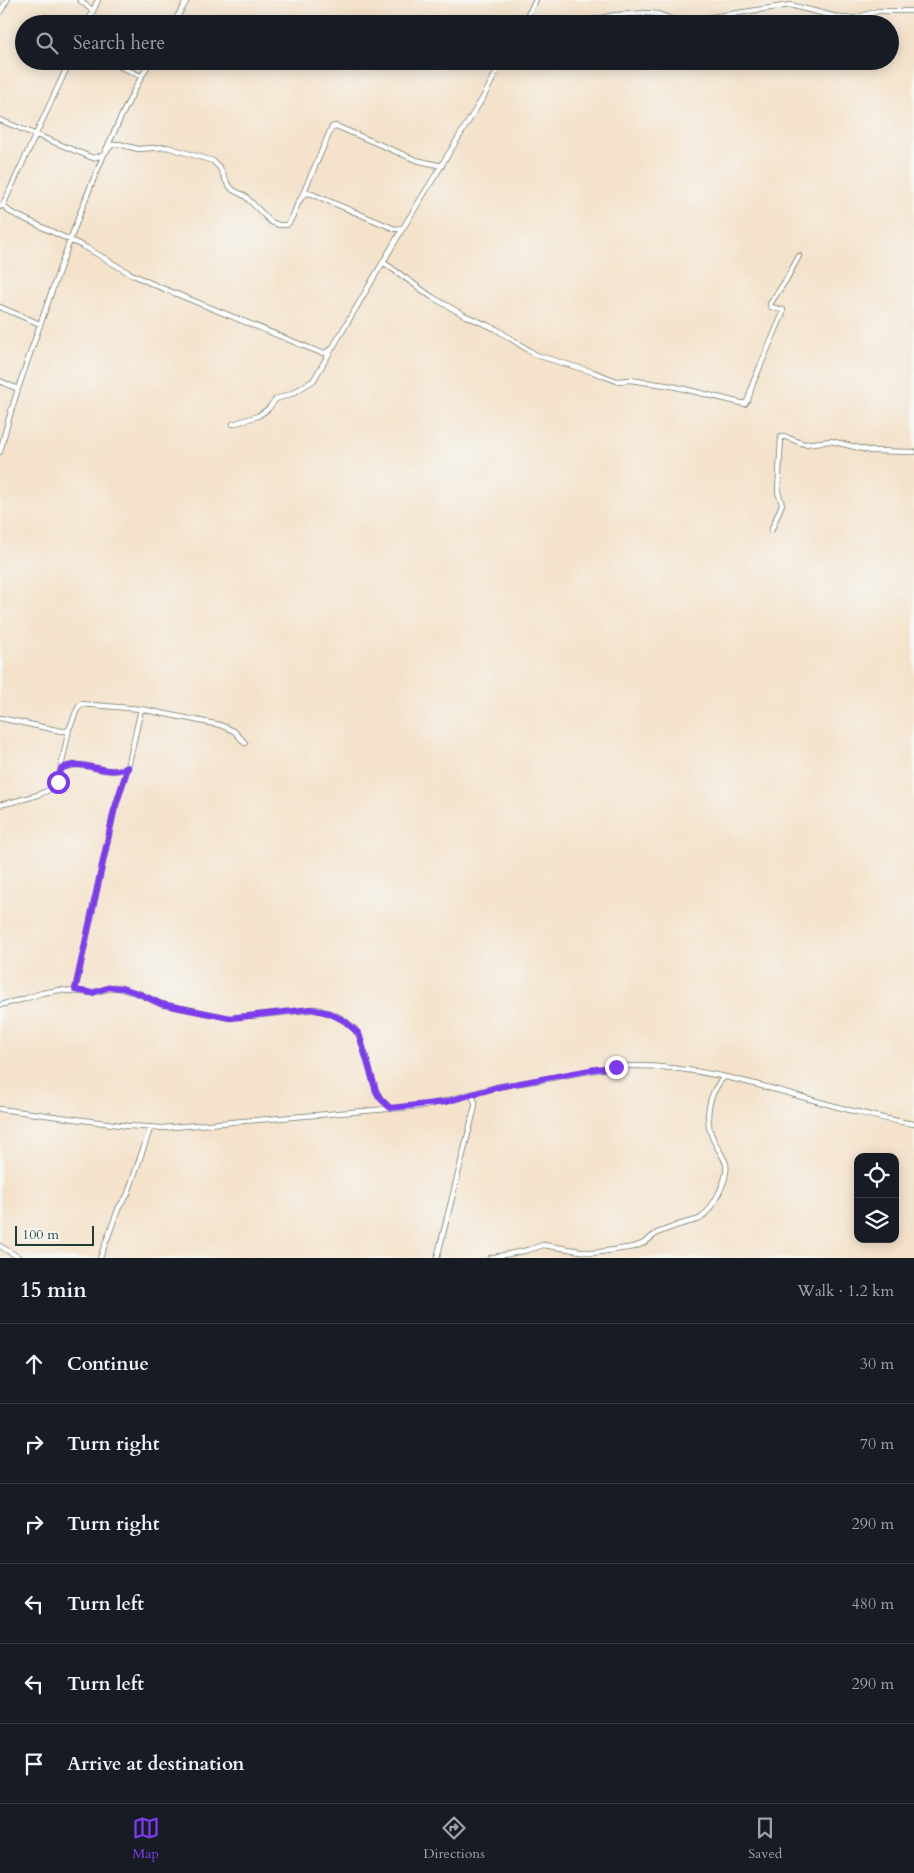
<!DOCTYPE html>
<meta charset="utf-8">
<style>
:root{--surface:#171b24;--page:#20242c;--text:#f1f3f6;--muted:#9ea1a6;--line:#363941;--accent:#7c3aed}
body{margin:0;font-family:Cardo,serif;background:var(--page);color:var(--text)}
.controls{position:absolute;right:15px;bottom:15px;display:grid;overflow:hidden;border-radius:10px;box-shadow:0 2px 12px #0003}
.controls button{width:45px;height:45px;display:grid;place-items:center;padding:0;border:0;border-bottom:1px solid var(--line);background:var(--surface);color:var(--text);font:25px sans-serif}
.scale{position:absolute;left:15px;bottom:12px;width:79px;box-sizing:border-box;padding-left:5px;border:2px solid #1f3d34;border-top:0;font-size:14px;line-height:18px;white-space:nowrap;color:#1f3d34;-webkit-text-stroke:4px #f6f6f2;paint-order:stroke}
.stop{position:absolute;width:15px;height:15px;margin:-11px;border:4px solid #7c3aed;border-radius:50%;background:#fff}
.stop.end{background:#7c3aed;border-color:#fff;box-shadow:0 1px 5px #0008}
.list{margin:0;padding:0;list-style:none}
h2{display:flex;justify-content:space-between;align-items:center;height:65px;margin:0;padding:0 20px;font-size:21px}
h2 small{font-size:16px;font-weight:400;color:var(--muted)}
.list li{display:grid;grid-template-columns:32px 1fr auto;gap:15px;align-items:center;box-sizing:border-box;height:80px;padding:0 20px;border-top:1px solid var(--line)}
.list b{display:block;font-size:19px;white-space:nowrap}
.list em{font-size:16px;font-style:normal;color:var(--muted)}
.icon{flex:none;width:28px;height:28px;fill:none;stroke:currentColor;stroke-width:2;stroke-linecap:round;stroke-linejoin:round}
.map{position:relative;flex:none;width:914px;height:1258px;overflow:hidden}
.search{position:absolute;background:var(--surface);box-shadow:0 2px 12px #0003;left:15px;right:15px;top:15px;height:55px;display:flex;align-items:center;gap:12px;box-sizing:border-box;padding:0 18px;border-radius:28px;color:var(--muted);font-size:19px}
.sheet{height:545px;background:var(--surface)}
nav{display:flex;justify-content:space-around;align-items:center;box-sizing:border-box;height:70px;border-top:1px solid var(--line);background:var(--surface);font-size:14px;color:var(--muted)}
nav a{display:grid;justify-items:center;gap:2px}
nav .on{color:var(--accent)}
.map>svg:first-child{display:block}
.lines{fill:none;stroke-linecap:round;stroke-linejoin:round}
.street-casing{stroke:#6a7768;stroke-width:6}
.street{stroke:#fff;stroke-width:4.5}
.route{stroke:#7c3aed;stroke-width:6}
</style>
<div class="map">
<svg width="914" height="1258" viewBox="0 0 914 1258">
<rect width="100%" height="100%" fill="#f6f6f2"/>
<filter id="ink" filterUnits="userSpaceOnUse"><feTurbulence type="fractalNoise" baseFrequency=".02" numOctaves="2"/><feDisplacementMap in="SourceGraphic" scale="10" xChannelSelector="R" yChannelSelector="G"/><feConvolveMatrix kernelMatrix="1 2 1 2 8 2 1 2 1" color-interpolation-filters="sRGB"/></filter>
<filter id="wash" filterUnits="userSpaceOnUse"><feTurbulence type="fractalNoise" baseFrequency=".0096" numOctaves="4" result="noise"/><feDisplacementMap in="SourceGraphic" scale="20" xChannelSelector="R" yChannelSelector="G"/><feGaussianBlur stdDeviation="1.12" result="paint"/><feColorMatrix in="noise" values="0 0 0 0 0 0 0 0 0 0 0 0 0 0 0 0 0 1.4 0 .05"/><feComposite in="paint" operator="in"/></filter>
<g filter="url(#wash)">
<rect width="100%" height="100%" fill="#f4e2ca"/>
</g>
<g filter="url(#ink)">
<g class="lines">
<g class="street-casing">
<path id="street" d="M80 0 93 11
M0 12 7 0
M87 24 98 0
M173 24 187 0
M523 24 536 0
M574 24 615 15 648 13 658 14 679 22 790 5 841 18H855L878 11H914
M107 61 141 76
M0 120 93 158 103 155 112 145 119 144 138 149 167 147 213 161 220 168 227 183 233 190 245 196 271 222 279 225H287C296 216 295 201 306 193L312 194 395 229 403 228
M302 196 332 127 336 126 416 160 442 166
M3 205 10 212 87 248 129 273 157 286 319 352 324 353 330 350
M0 207 3 205 70 61
M383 262 432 297 464 315 496 329 536 355 593 372 617 381 630 380 672 386 745 404 748 400 753 383 783 313V310L771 307 770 304 786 280 799 256
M0 307 40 324
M0 381 18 389
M233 424 258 416 268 409 276 399 291 394 313 381 403 228 484 96 502 61
M0 452C12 402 30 354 47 305 76 221 106 139 150 61
M771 531 782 504 778 492 781 437H786L804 444 831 441 871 451 914 452
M0 718 61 731H67C74 724 73 712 81 704L141 709 220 725 234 731 245 743
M61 769C82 756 107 779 128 767L141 709
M0 805C15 801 50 795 58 782L69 729
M75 990 114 811 128 767
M0 1005 24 999 42 993 59 990 92 993 115 987 140 994 161 1004 230 1018 317 1009 339 1017 355 1029 360 1038 376 1091 380 1098 390 1108
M0 1109 128 1126 162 1128 423 1106C448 1101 472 1094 497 1087 516 1083 537 1081 557 1077 582 1072 606 1067 632 1066 728 1065 820 1109 914 1124
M0 1246 20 1258
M100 1258 119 1207 127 1196 150 1129
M437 1258 475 1106V1102L471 1094
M490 1258 528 1250 543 1245 593 1253 634 1247 644 1243 657 1233 678 1225 700 1219C712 1209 729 1180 726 1164 723 1155 717 1148 713 1139 704 1118 708 1095 723 1078"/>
</g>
<use href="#street" class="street"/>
</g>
</g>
<g class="lines" filter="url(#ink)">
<path class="route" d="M58 782 61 769C82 756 107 779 128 767L114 811 75 990 92 993 110 987 122 988 140 994 161 1004 230 1018 311 1009 329 1013 345 1021 359 1034 376 1091 380 1098 390 1108 445 1102 498 1087 596 1069 616 1067"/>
</g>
</svg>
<div class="controls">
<button><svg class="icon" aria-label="locate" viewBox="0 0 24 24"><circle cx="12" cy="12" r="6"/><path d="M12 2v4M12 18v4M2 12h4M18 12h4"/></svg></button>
<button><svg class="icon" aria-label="layers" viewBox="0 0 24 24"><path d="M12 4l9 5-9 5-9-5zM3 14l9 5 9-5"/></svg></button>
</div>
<div class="scale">100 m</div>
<div class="stop" style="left:58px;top:782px"></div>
<div class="stop end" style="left:616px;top:1067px"></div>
<div class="search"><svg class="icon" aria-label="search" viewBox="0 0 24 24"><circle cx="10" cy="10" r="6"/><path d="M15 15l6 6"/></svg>Search here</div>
</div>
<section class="sheet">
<h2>15 min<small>Walk · 1.2 km</small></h2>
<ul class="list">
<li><svg class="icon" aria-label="ahead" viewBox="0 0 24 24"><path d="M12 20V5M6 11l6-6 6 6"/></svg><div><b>Continue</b></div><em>30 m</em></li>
<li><svg class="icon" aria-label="right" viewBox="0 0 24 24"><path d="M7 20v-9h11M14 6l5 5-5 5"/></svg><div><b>Turn right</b></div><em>70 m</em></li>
<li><svg class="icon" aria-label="right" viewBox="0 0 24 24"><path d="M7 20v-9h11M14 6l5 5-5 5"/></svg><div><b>Turn right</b></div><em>290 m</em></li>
<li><svg class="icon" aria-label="left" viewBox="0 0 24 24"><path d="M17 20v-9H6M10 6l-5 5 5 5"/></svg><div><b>Turn left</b></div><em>480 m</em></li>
<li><svg class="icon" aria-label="left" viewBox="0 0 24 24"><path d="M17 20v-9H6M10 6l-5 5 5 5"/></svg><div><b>Turn left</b></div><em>290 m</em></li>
<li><svg class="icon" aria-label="arrive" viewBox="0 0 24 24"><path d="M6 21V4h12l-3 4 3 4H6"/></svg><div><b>Arrive at destination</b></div></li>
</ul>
</section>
<nav>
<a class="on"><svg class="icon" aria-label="map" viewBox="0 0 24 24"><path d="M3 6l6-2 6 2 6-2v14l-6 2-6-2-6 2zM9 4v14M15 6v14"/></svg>Map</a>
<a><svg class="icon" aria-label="directions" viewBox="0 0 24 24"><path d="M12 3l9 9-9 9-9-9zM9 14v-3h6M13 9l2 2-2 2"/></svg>Directions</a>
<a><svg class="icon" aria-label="saved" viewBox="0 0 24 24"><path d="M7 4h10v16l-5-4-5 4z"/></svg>Saved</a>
</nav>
